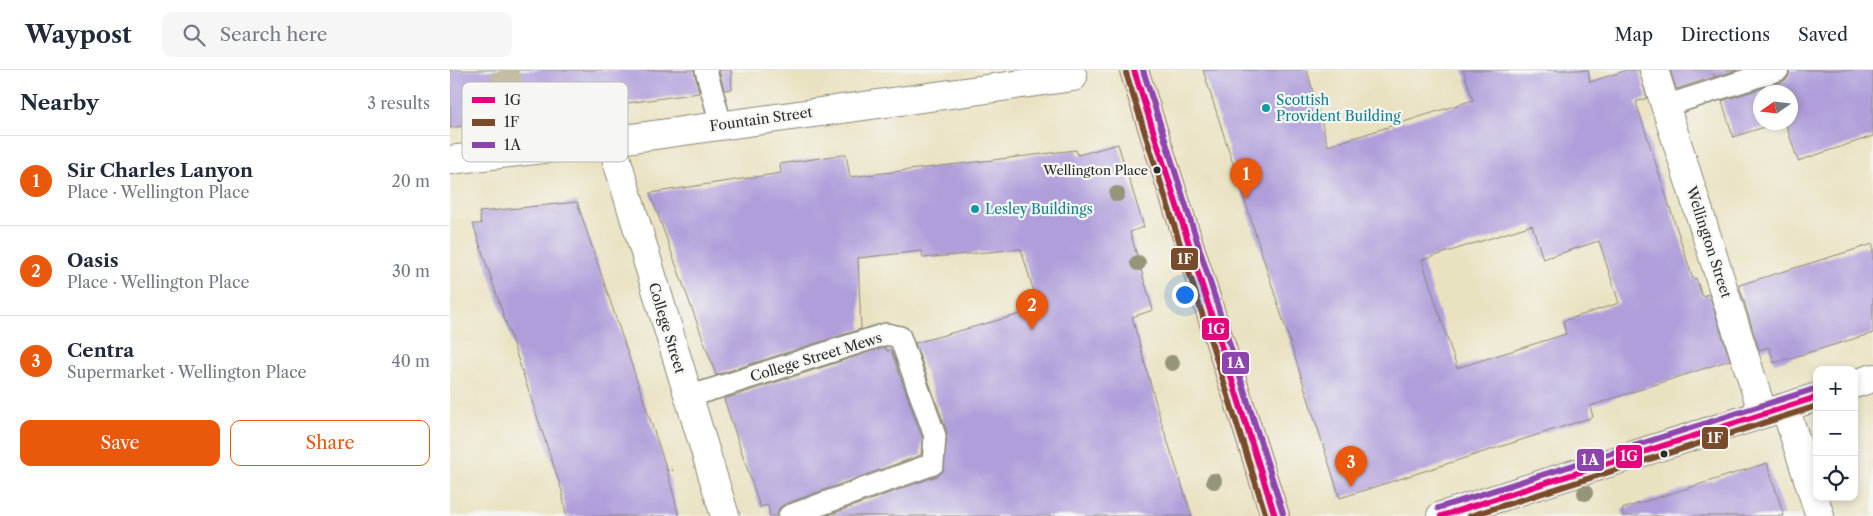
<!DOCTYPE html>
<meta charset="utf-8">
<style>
:root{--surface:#fff;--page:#f6f6f7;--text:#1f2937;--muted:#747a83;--line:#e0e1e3;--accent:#ea580c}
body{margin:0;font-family:"Libre Caslon Text",serif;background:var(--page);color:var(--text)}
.controls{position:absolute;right:15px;bottom:15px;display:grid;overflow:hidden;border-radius:10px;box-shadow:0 2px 8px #0003}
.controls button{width:45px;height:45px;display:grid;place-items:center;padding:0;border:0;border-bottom:1px solid var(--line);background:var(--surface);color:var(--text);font:25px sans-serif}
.compass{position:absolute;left:1303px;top:15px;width:45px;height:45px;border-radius:50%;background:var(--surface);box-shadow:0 2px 8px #0003;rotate:256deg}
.you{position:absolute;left:734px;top:224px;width:18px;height:18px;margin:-12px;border:4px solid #fff;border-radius:50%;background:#1a73e8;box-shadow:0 0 0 8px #1a73e833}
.badge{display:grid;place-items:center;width:32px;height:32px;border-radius:50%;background:var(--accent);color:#fff;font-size:16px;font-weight:700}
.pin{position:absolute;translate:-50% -41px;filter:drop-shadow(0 1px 2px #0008)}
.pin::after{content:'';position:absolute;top:26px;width:18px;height:15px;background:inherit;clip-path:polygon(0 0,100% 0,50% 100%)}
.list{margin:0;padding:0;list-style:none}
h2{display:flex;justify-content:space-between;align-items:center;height:65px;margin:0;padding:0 20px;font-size:21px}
h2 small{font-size:16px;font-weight:400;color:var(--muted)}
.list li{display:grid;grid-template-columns:32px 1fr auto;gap:15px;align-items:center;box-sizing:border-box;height:90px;padding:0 20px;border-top:1px solid var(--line)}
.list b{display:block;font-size:19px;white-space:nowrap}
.list p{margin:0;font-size:16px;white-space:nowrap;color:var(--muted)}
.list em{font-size:16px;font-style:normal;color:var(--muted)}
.actions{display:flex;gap:10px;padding:15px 20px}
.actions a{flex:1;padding:11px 0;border:1px solid var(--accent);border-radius:10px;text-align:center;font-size:18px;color:var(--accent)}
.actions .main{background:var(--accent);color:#fff}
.icon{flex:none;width:28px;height:28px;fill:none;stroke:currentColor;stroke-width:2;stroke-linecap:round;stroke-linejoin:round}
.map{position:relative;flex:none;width:1423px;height:446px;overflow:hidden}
header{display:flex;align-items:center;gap:30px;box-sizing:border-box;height:70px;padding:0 25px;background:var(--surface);border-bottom:1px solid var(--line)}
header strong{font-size:24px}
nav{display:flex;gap:28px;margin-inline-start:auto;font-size:18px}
.search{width:350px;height:45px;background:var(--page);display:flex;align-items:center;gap:12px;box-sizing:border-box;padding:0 18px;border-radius:10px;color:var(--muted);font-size:19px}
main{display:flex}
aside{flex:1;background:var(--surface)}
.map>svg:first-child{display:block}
.building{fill:#af9eda;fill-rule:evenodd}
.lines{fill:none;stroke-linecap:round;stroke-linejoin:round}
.street-tunnel{stroke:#c3bda3;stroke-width:28;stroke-dasharray:28 14;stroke-linecap:butt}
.lane-casing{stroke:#8a8676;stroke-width:24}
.street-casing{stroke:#8a8676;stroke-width:30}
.primary-casing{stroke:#8a8676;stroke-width:30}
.path{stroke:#8a8676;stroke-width:3;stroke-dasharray:1 4;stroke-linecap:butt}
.lane{stroke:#fff;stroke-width:21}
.street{stroke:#fff;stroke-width:28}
.primary{stroke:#f9bc8a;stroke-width:28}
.bus-1-casing{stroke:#f6f6f2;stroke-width:10}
.bus-2-casing{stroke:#f6f6f2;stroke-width:10}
.bus-3-casing{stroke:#f6f6f2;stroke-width:10}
.bus-1{stroke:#e5007d;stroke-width:6}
.bus-2{stroke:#7a4b2a;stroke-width:6}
.bus-3{stroke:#8e44ad;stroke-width:6}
.tree{fill:#959579}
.culture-dot{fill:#0f9aa8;stroke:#f6f6f2;stroke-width:2}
.bus-dot{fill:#2b2b2b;stroke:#f6f6f2;stroke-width:2}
.labels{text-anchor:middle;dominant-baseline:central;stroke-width:4.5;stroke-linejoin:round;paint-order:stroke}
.bus-label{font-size:13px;fill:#2b2b2b;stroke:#f6f6f2;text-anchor:end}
.culture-label{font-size:14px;fill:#0d838f;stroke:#f6f6f2;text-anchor:start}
.street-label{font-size:14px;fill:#2b2b2b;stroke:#f6f6f2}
.key{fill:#f6f6f2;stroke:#b9b9b6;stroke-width:1}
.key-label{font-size:14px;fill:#2b2b2b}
.line-badge{stroke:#f6f6f2;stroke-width:2}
.badge-label{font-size:14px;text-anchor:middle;font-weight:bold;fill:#fff}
</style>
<header>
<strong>Waypost</strong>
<div class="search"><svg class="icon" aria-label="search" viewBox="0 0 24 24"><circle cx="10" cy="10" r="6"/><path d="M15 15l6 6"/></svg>Search here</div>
<nav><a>Map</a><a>Directions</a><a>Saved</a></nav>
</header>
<main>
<aside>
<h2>Nearby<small>3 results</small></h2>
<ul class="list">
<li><span class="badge">1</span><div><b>Sir Charles Lanyon</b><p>Place · Wellington Place</p></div><em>20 m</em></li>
<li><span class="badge">2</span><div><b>Oasis</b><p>Place · Wellington Place</p></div><em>30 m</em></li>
<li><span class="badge">3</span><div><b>Centra</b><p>Supermarket · Wellington Place</p></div><em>40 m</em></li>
</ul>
<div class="actions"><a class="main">Save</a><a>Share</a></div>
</aside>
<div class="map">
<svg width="1423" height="446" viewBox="0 0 1423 446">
<rect width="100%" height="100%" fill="#f6f6f2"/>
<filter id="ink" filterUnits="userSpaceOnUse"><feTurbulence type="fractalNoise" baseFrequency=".02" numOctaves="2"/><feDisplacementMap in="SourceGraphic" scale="10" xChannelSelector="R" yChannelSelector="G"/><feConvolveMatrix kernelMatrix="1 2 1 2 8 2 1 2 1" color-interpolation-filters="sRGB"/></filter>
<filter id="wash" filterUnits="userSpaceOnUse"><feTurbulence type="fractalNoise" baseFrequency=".0096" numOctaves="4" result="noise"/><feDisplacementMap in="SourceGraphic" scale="20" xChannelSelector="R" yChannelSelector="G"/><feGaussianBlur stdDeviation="1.12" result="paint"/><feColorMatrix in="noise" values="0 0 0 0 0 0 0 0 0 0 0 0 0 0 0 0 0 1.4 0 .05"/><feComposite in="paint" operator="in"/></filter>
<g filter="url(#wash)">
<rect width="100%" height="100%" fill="#e9e2c1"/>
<g id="blocks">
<path class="building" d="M0 0H244L249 23 85 46 79 36 72 33H65L57 38 54 50 0 58Z
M269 0H281L282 19 274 20Z
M753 0H857L878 76 1023 30 1013 0H1138L1140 12 1177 0H1189L1197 28 1186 32 1243 209 1246 208 1252 226 1259 224 1280 290 1140 336 1143 347 890 428ZM1082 155 1093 189 1149 171 1169 233 1113 251 1116 264 1007 298 972 190Z
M1220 0H1287L1265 7 1264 4V7L1226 19Z
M1340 0H1423V66L1348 91 1335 52H1340V22H1310V52H1330L1283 67 1272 31 1332 12 1338 8Z
M668 74 694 157 680 162 703 240 682 247 710 348 742 446H376L487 406 493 401 497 362 465 273 589 239 571 179 473 188 472 181 408 188 411 259 266 305 200 123 331 103 330 94 396 84 400 107 626 80 628 85Z
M127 132 217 400 229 446H116L112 421 23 154H31L29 142Z
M1423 174V263L1324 293 1319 277 1309 280 1289 215Z
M435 277 437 281 441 280 472 368 471 385 335 434 329 438 327 446H320L318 435 310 437 274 329Z
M1317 393 1334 446H1173L1172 439Z"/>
</g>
</g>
<g filter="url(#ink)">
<use href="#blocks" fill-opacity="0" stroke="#8a8676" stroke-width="1"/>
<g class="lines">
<path class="street-tunnel" d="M54 0 69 48"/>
<g class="lane-casing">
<path id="lane" d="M256 0 271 54
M1215 36 1328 0
M238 327 436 264 450 267 485 366 483 394 339 446"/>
</g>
<g class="street-casing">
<path id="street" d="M1204 0 1313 344
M69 48 79 80
M161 71 275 446
M0 90 161 71 623 7
M1404 314 1423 308
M1335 337 1370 446
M991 446 1367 327"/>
</g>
<g class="primary-casing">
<path id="primary" d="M684 0 825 446"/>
</g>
<path class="path" d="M217 400 226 399"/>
<use href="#lane" class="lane"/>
<use href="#street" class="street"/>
<use href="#primary" class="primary"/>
<g class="bus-1-casing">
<path id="bus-1" d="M684 0 825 446
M991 446 1367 327"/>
</g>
<g class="bus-2-casing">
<path id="bus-2" d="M676 3 816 446
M1020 446 1367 336"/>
</g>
<g class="bus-3-casing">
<path id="bus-3" d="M693 0 833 443
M988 438 1364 319"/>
</g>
<use href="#bus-1" class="bus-1"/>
<use href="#bus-2" class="bus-2"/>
<use href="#bus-3" class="bus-3"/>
</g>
<g class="tree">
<circle cx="667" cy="124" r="8"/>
<circle cx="688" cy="193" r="8"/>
<circle cx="722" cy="293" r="8"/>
<circle cx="764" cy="411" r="8"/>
<circle cx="1135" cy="423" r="8"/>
</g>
</g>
<g class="culture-dot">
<circle cx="816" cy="38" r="5"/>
<circle cx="525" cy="139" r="5"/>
</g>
<g class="bus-dot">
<circle cx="707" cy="100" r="4.5"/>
<circle cx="1214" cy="384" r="4.5"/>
</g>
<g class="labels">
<g class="bus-label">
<text x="698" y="100">Wellington Place</text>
</g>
<g class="culture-label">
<text x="826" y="30">Scottish<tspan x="826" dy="16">Provident Building</tspan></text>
<text x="535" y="139">Lesley Buildings</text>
</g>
<g class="street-label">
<text transform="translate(311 49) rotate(-8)">Fountain Street</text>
<text transform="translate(1259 172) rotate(72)">Wellington Street</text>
<text transform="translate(217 258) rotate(73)">College Street</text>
<text transform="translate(366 287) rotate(-17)">College Street Mews</text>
</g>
</g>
<rect x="12" y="12" width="166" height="80" rx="8" class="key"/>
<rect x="22" y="27" width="23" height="6" fill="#e5007d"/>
<rect x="22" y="49" width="23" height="7" fill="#7a4b2a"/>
<rect x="22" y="72" width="23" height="6" fill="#8e44ad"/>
<g class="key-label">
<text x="54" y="35">1G</text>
<text x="54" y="57">1F</text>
<text x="54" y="80">1A</text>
</g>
<g class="line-badge">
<rect x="720" y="177" width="29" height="24" rx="5" fill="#7a4b2a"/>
<rect x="751" y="247" width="29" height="24" rx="5" fill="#e5007d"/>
<rect x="771" y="281" width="29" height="24" rx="5" fill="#8e44ad"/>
<rect x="1251" y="356" width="28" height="24" rx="5" fill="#7a4b2a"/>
<rect x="1165" y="374" width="28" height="25" rx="5" fill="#e5007d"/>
<rect x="1126" y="378" width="29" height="24" rx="5" fill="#8e44ad"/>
</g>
<g class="badge-label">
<text x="735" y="194">1F</text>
<text x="766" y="264">1G</text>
<text x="786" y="298">1A</text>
<text x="1265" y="373">1F</text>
<text x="1179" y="391">1G</text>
<text x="1140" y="395">1A</text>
</g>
</svg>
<div class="controls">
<button>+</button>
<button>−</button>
<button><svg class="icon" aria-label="locate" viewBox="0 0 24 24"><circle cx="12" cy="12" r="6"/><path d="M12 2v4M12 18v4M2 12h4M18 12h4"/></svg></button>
</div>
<svg class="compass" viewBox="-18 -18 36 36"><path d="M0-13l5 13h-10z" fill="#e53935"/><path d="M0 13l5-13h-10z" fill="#747a83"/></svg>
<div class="you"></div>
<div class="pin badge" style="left:796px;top:129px">1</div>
<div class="pin badge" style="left:582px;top:260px">2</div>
<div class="pin badge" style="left:901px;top:417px">3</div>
</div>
</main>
